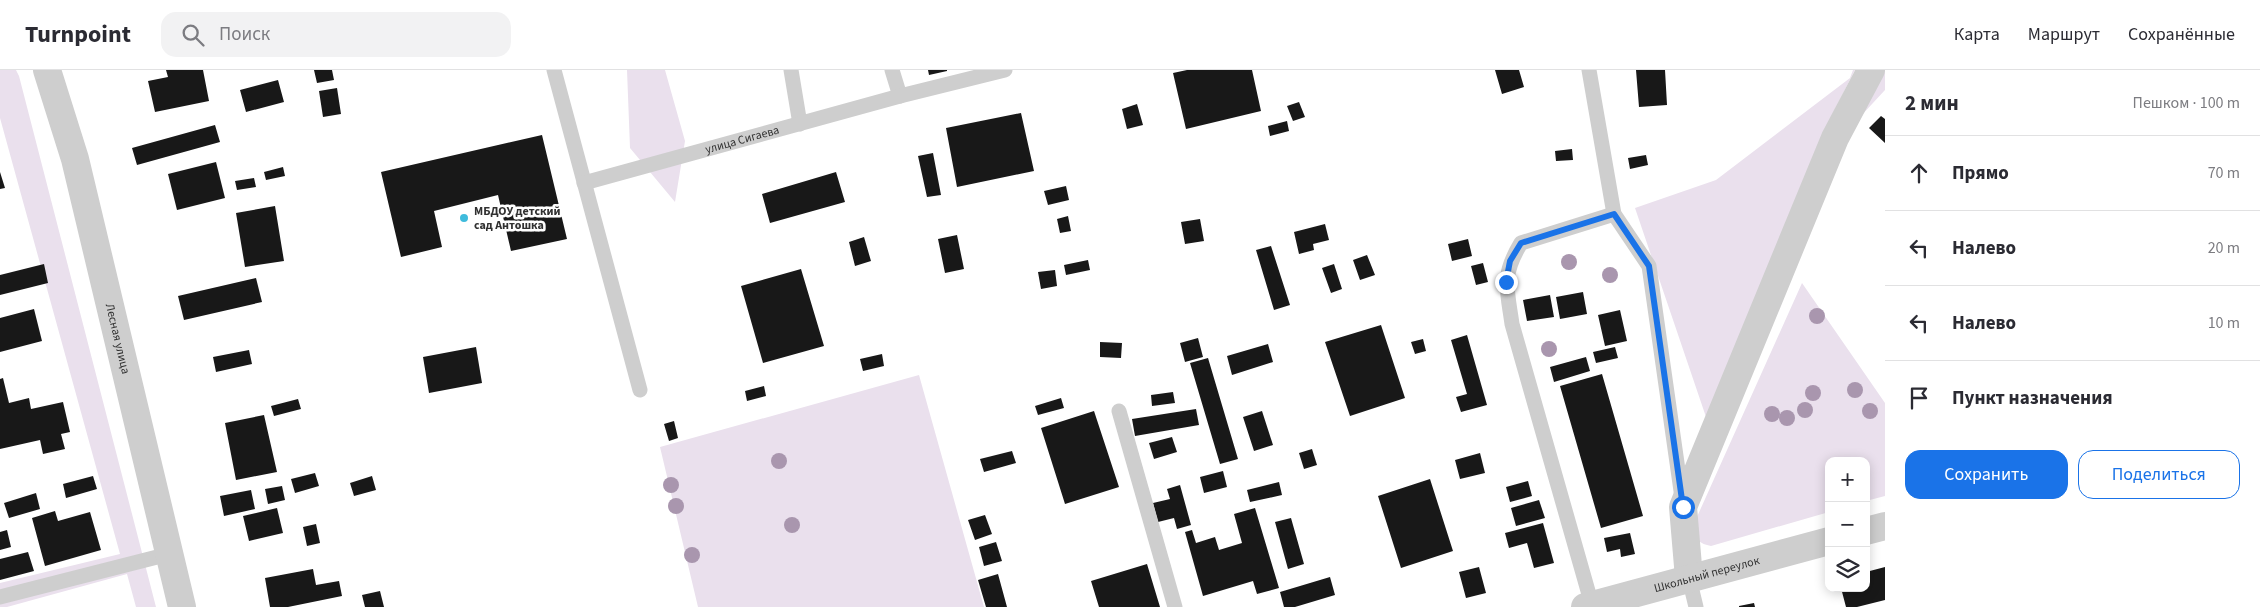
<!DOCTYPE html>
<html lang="ru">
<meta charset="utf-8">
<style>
:root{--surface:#fff;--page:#f2f2f3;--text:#2b2b33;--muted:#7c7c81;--line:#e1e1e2;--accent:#1a73e8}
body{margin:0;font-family:"Source Sans 3",sans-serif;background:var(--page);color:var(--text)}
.controls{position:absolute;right:15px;bottom:15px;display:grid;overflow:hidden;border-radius:10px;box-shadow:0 2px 12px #0003}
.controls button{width:45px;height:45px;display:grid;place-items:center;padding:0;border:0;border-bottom:1px solid var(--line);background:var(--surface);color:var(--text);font:25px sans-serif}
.stop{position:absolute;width:15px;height:15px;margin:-11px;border:4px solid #1a73e8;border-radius:50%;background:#fff}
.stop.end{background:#1a73e8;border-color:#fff;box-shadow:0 1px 5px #0008}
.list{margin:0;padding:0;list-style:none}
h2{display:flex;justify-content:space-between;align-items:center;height:65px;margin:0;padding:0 20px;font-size:21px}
h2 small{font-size:16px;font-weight:400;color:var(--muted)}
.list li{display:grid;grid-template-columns:32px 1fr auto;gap:15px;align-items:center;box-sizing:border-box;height:75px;padding:0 20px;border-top:1px solid var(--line)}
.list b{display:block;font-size:19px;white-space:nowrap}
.list em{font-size:16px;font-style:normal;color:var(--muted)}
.actions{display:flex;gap:10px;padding:15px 20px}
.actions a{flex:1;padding:11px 0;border:1px solid var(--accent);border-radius:15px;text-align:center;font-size:18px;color:var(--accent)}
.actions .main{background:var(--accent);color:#fff}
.icon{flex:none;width:28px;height:28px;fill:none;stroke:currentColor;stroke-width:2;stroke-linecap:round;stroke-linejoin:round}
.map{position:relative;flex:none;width:1885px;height:537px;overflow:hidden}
header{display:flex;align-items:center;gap:30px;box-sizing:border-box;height:70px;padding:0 25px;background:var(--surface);border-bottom:1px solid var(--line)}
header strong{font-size:24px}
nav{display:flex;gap:28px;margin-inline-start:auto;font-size:18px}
.search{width:350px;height:45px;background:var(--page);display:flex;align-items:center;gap:12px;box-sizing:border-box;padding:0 18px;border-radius:15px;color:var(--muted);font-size:19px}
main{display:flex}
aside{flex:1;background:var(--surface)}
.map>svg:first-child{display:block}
.green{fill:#eae0ed}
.building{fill:#181818}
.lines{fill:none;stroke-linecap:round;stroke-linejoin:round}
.lane{stroke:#cecece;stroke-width:15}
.street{stroke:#cecece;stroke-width:28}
.tree{fill:#a996ae}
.route{stroke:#1a73e8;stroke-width:6}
.poi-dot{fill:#3fbbdc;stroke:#fff;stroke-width:2}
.labels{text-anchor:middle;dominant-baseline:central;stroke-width:5;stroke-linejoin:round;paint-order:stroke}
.street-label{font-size:12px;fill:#313131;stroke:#fff}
.poi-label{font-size:12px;font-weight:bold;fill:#313131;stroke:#fff;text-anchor:start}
</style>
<header>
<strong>Turnpoint</strong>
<div class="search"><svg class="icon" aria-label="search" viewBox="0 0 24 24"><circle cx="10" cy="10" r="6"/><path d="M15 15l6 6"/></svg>Поиск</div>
<nav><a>Карта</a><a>Маршрут</a><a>Сохранённые</a></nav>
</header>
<main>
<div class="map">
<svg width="1885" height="537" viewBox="0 0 1885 537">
<rect width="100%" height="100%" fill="#fff"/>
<path class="green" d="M0 0H16L19 6 156 537H136L127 504 7 537H0V513L120 484 0 48Z
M627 0H665L685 71 675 132 630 78Z
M1853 0H1855L1835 39 1706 347 1635 138 1716 110 1850 8Z
M1885 0V20L1860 47Z
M1802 213 1885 333V426L1866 431V391H1829V442L1711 476C1700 474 1694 469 1692 458Z
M919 305 984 537H698L660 377Z"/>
<path class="building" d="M166 0H203L209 31 155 42 148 11 168 7Z
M314 0H332L334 10 317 13Z
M928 0H947V1L929 5Z
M1187 0H1252L1261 41 1186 59 1173 3Z
M1495 0H1519L1524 17 1502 24Z
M1636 0H1665L1667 35 1639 37Z
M278 10 284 32 246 42 240 20Z
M337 18 341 44 323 47 319 21Z
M1299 32 1305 47 1293 51 1287 36Z
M1137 34 1143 55 1127 59 1122 39Z
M1021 43 1034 101 957 117 946 58Z
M1881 46 1885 49V73L1869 58Z
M1287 51 1289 61 1270 66 1268 56Z
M215 55 220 72 137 95 132 78Z
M542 65 567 169 511 181 498 125 434 141 442 177 401 187 381 102Z
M1572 79 1573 90 1556 91 1555 81Z
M933 83 941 125 927 127 918 86Z
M1646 85 1648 95 1630 99 1628 88Z
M216 92 225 128 177 140 168 104Z
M283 97 285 106 266 110 264 102Z
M0 102 5 118 0 119Z
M836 102 845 132 770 153 762 124Z
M254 108 256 117 237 120 235 111Z
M1066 116 1069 130 1048 135 1044 121Z
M275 136 284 191 245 197 236 143Z
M1068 146 1071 161 1060 163 1057 149Z
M1200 149 1204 171 1185 174 1181 152Z
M1325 154 1329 170 1313 174 1314 180 1299 184 1294 162Z
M957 165 964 199 945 203 938 169Z
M864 167 871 191 855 196 849 172Z
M1468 169 1472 186 1452 191 1448 174Z
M1271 176 1290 235 1274 240 1256 180Z
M1367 185 1375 205 1360 210 1353 190Z
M1088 190 1090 200 1066 205 1064 195Z
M1483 193 1488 212 1476 215 1471 196Z
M44 194 48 213 0 225V205Z
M1334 194 1342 219 1331 223 1322 198Z
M801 199 824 276 763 293 741 216Z
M1055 200 1057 216 1041 219 1038 202Z
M256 208 262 232 184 250 178 226Z
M1583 222 1587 244 1560 249 1556 227Z
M1550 225 1554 247 1527 251 1523 230Z
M34 239 42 271 0 282V248Z
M1620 240 1627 271 1605 276 1598 245Z
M1381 255 1405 328 1350 346 1325 272Z
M1467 265 1487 335 1461 342 1456 327 1467 324 1451 270Z
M1198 268 1203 287 1185 292 1180 273Z
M1423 269 1426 281 1415 284 1411 272Z
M1100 272 1122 273 1121 288 1100 287Z
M1268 274 1273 292 1232 305 1227 286Z
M476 277 482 313 429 323 423 287Z
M1615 277 1618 288 1596 293 1593 282Z
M249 280 252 294 216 302 213 287Z
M882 284 884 296 863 301 860 289Z
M1586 287 1590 301 1554 312 1550 297Z
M1208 288 1238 389 1220 394 1190 293Z
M1602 304 1643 446 1601 458 1560 316Z
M3 308 9 333 29 328 31 339 63 332 70 362 61 364 65 379 43 384 40 370 0 379V309Z
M764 316 766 326 747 331 745 321Z
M1173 322 1175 333 1152 336 1151 325Z
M1061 328 1064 338 1038 345 1035 336Z
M298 329 301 339 274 346 271 336Z
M1196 339 1199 355 1135 366 1132 349Z
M1094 341 1119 417 1065 434 1041 358Z
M1262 341 1273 375 1254 381 1243 347Z
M264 345 277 402 236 410 225 353Z
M674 351 678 368 669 371 664 354Z
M1172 367 1177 382 1154 389 1149 373Z
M1312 379 1317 395 1304 399 1299 383Z
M1012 381 1016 393 984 402 980 389Z
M1480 383 1485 403 1460 409 1455 390Z
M1223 401 1227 417 1204 423 1200 407Z
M315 403 319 416 295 423 291 409Z
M93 406 97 419 66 428 63 414Z
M372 406 376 420 354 426 350 413Z
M1430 409 1453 481 1401 498 1378 426Z
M1528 411 1532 426 1510 432 1506 417Z
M1279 412 1282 425 1250 432 1247 420Z
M1180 415 1191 455 1177 459 1174 448 1158 452 1153 433 1170 429 1167 419Z
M282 416 285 430 268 434 265 419Z
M251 420 255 439 224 446 220 426Z
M36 423 40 439 9 448 4 433Z
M1539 430 1545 448 1516 456 1511 438Z
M277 438 283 463 249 471 243 446Z
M1255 438 1279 518 1257 524 1253 511 1203 526 1185 462 1192 460 1196 473 1215 467 1219 480 1242 473 1234 444Z
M55 441 58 451 90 442 101 480 45 496 32 448Z
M985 445 992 464 975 470 968 450Z
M1291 448 1304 494 1288 499 1275 452Z
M1543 453 1554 493 1534 498 1527 473 1509 478 1505 463Z
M316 454 320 473 307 476 303 457Z
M7 460 11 477 0 480V462Z
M1630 463 1635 484 1621 487 1620 479 1607 482 1604 468Z
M996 472 1002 491 984 496 979 477Z
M28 482 34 501 0 510V489Z
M1147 494 1160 537H1099L1091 511Z
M1479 497 1486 523 1466 528 1459 502Z
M1885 497V530L1857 537H1846L1841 518H1866V502Z
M313 499 316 515 339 511 342 526 288 537H270L265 508Z
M998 504 1007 537H986L978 510Z
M1330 507 1335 525 1295 537H1284L1280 522Z
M380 521 384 537H365L362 525Z
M1754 533 1755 537H1739V536Z"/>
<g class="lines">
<g class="lane">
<path d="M554 0 640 320"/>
<path d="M791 0 800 54"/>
<path d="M892 0 900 26"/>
<path d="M1589 0 1614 144 1649 196 1682 428"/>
<path id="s1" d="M584 113 900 26 1005 0"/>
<path d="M1119 341 1175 537"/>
<path d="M1689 508 1696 537"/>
<path d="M0 527 169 484"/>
<path d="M1592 535 1512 254C1507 218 1501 206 1521 173L1614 144"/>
</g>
<g class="street">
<path id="s2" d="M47 0 75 89 182 537"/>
<path d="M1866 461 1885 456"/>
<path d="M1689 508 1683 437 1835 68 1871 0"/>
<path id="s3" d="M1585 537 1829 471"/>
</g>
</g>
<g class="tree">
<circle cx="1569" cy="192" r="8"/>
<circle cx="1610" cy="205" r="8"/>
<circle cx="1817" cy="246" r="8"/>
<circle cx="1549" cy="279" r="8"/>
<circle cx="1855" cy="320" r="8"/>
<circle cx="1813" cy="323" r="8"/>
<circle cx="1805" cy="340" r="8"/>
<circle cx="1870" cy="341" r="8"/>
<circle cx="1772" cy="344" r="8"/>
<circle cx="1787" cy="348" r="8"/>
<circle cx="779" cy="391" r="8"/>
<circle cx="671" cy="415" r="8"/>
<circle cx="676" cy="436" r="8"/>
<circle cx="792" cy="455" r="8"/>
<circle cx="692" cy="485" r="8"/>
</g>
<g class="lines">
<path class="route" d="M1506 212 1510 191 1521 173 1614 144 1649 196 1683 437"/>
</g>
<circle class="poi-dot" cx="464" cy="148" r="5"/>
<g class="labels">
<g class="street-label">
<text stroke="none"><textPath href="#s1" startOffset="164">улица Сигаева</textPath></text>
<text stroke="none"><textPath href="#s2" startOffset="278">Лесная улица</textPath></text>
<text stroke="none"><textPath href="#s3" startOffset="126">Школьный переулок</textPath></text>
</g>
<g class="poi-label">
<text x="474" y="141">МБДОУ детский<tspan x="474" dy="14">сад Антошка</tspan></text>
</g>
</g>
</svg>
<div class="controls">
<button>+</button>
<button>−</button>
<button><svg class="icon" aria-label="layers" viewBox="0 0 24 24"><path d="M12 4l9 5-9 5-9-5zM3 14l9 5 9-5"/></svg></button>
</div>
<div class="stop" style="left:1683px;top:437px"></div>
<div class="stop end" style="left:1506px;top:212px"></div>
</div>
<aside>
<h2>2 мин<small>Пешком · 100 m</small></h2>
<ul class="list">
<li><svg class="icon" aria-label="ahead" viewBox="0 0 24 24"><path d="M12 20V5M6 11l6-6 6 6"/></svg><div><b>Прямо</b></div><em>70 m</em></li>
<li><svg class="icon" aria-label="left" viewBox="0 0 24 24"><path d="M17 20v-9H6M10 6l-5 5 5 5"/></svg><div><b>Налево</b></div><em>20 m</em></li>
<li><svg class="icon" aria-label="left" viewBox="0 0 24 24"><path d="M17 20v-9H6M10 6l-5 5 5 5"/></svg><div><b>Налево</b></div><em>10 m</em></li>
<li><svg class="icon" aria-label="arrive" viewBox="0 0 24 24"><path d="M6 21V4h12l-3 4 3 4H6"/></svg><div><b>Пункт назначения</b></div></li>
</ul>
<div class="actions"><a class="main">Сохранить</a><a>Поделиться</a></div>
</aside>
</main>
